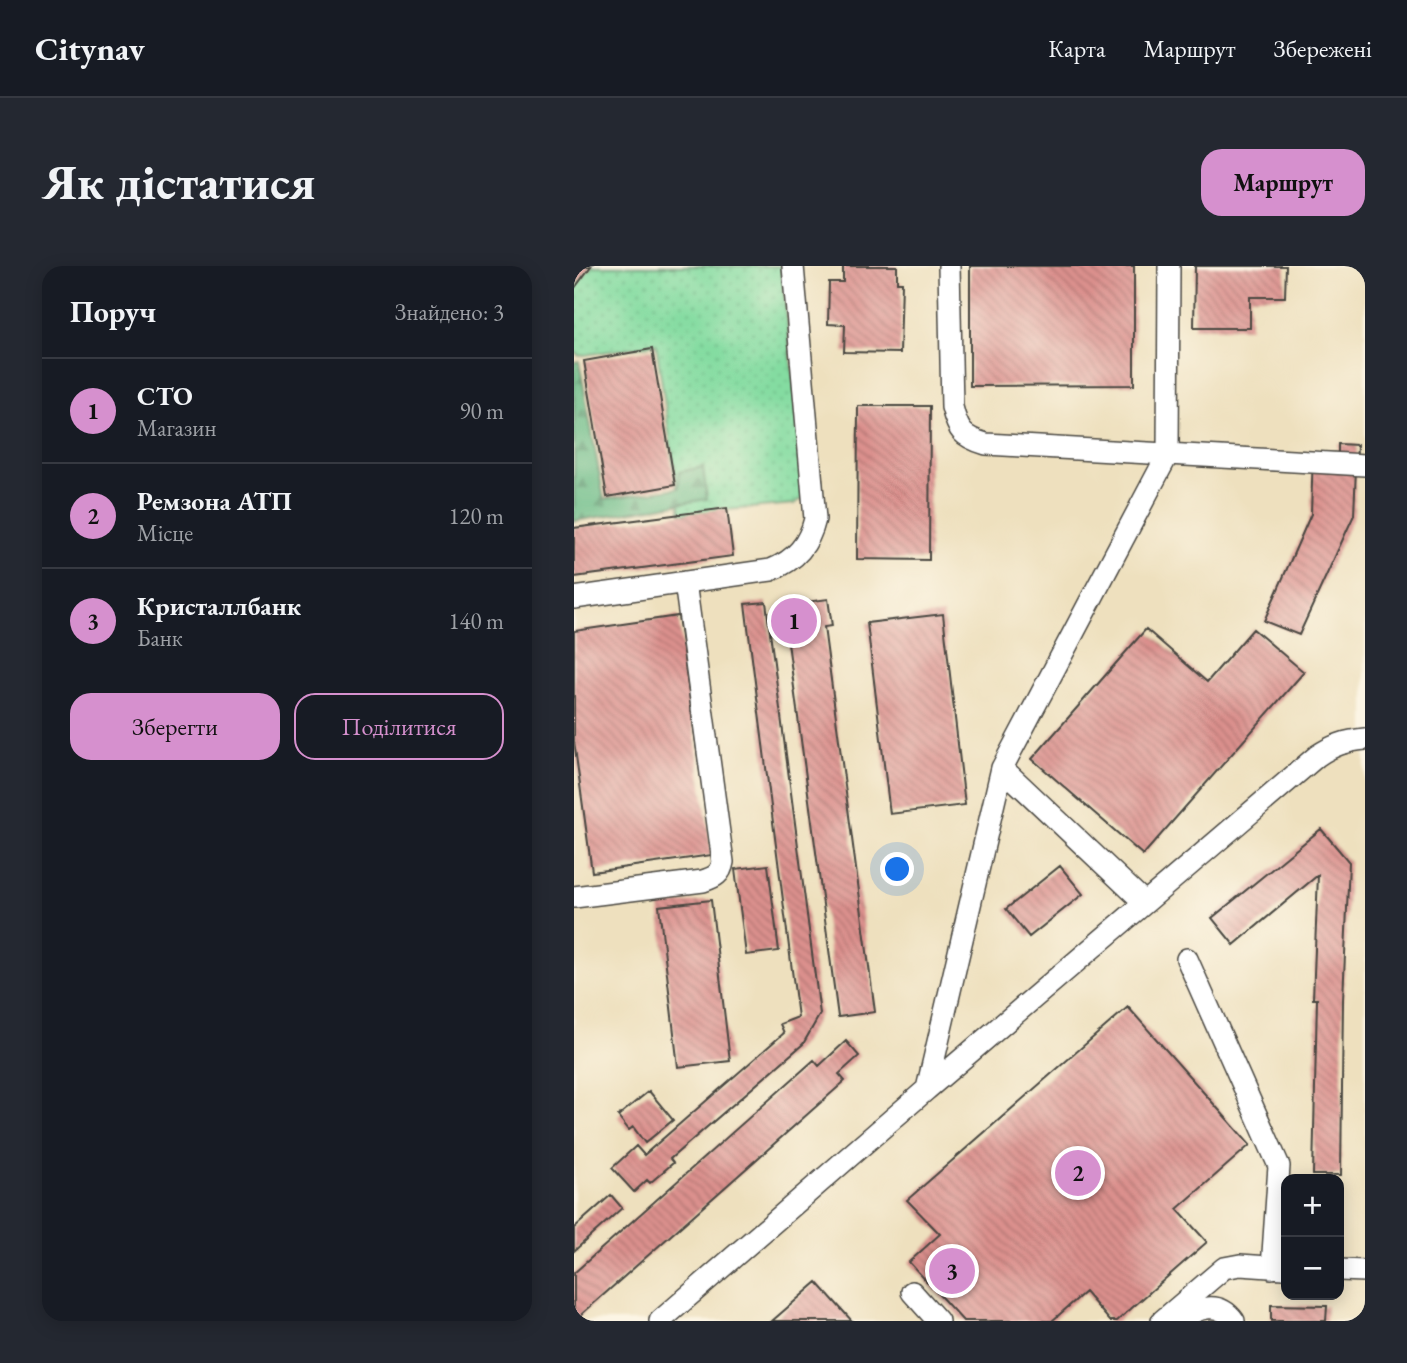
<!DOCTYPE html>
<html lang="uk">
<meta charset="utf-8">
<style>
:root{--surface:#171b24;--page:#242831;--text:#f1f3f6;--muted:#9ea1a6;--line:#363941;--accent:#d690ce}
body{margin:0;font-family:"EB Garamond",serif;background:var(--page);color:var(--text)}
.controls{position:absolute;right:21px;bottom:21px;display:grid;overflow:hidden;border-radius:14px;box-shadow:0 4px 18px #0003}
.controls button{width:63px;height:63px;display:grid;place-items:center;padding:0;border:0;border-bottom:2px solid var(--line);background:var(--surface);color:var(--text);font:35px sans-serif}
.you{position:absolute;left:324px;top:604px;width:24px;height:24px;margin:-18px;border:5px solid #fff;border-radius:50%;background:#1a73e8;box-shadow:0 0 0 10px #1a73e833}
.badge{display:grid;place-items:center;width:46px;height:46px;border-radius:50%;background:var(--accent);color:#111;font-size:23px;font-weight:700}
.pin{position:absolute;translate:-50% -50%;border:4px solid #fff;box-shadow:0 2px 7px #0006}
.list{margin:0;padding:0;list-style:none}
h2{display:flex;justify-content:space-between;align-items:center;height:91px;margin:0;padding:0 28px;font-size:30px}
h2 small{font-size:23px;font-weight:400;color:var(--muted)}
.list li{display:grid;grid-template-columns:46px 1fr auto;gap:21px;align-items:center;box-sizing:border-box;height:105px;padding:0 28px;border-top:2px solid var(--line)}
.list b{display:block;font-size:26px;white-space:nowrap}
.list p{margin:0;font-size:23px;white-space:nowrap;color:var(--muted)}
.list em{font-size:23px;font-style:normal;color:var(--muted)}
.actions{display:flex;gap:14px;padding:21px 28px}
.actions a{flex:1;padding:16px 0;border:2px solid var(--accent);border-radius:21px;text-align:center;font-size:24px;color:var(--accent)}
.actions .main{background:var(--accent);color:#111}
.map{position:relative;flex:none;width:791px;height:1055px;overflow:hidden;border-radius:21px}
header{display:flex;align-items:center;gap:42px;box-sizing:border-box;height:98px;padding:0 35px;background:var(--surface);border-bottom:2px solid var(--line)}
header strong{font-size:33px}
nav{display:flex;gap:38px;margin-inline-start:auto;font-size:24px}
.intro{display:flex;align-items:center;justify-content:space-between;box-sizing:border-box;height:168px;padding:0 42px}
h1{margin:0;font-size:49px}
.button{padding:18px 32px;border-radius:21px;background:var(--accent);color:#111;font-size:24px;font-weight:700}
main{display:flex;gap:42px;padding:0 42px}
aside{flex:1;background:var(--surface);border-radius:21px;box-shadow:0 4px 18px #0003}
.map>svg:first-child{display:block}
.grass{fill:url(#grass-dots);stroke:#588466;stroke-width:2}
.forest{fill:url(#forest-firs);stroke:#4b7459;stroke-width:2}
.building{fill:url(#building-back-hatch)}
.lines{fill:none;stroke-linecap:round;stroke-linejoin:round}
.minor-casing{stroke:#484641;stroke-width:24}
.minor{stroke:#fff;stroke-width:21}
</style>
<header>
<strong>Citynav</strong>
<nav><a>Карта</a><a>Маршрут</a><a>Збережені</a></nav>
</header>
<div class="intro"><h1>Як дістатися</h1><a class="button">Маршрут</a></div>
<main>
<aside>
<h2>Поруч<small>Знайдено: 3</small></h2>
<ul class="list">
<li><span class="badge">1</span><div><b>СТО</b><p>Магазин</p></div><em>90 m</em></li>
<li><span class="badge">2</span><div><b>Ремзона АТП</b><p>Місце</p></div><em>120 m</em></li>
<li><span class="badge">3</span><div><b>Кристаллбанк</b><p>Банк</p></div><em>140 m</em></li>
</ul>
<div class="actions"><a class="main">Зберегти</a><a>Поділитися</a></div>
</aside>
<div class="map">
<svg width="791" height="1055" viewBox="0 0 791 1055">
<defs>
<pattern id="grass-dots" width="8" height="8" patternUnits="userSpaceOnUse" patternTransform="scale(1.75)"><rect width="8" height="8" fill="#84dca1"/><path d="M2 2h.1M6 6h.1" fill="none" stroke="#72bd8b" stroke-width="1.8" stroke-linecap="round"/></pattern>
<pattern id="forest-firs" width="22" height="20" patternUnits="userSpaceOnUse" patternTransform="scale(1.75)"><rect width="22" height="20" fill="#6bbc87"/><path d="M5 1l3.5 6h-7zM16 11l3.5 6h-7z" fill="#58996f"/></pattern>
<pattern id="building-back-hatch" width="6" height="6" patternUnits="userSpaceOnUse" patternTransform="scale(1.75)"><rect width="6" height="6" fill="#db908d"/><path d="M-1 5l2 2M0 0l6 6M5-1l2 2" fill="none" stroke="#b27673"/></pattern>
</defs>
<rect width="100%" height="100%" fill="#fcf5e5"/>
<filter id="ink" filterUnits="userSpaceOnUse"><feTurbulence type="fractalNoise" baseFrequency=".0143" numOctaves="2"/><feDisplacementMap in="SourceGraphic" scale="14" xChannelSelector="R" yChannelSelector="G"/><feConvolveMatrix kernelMatrix="1 2 1 2 8 2 1 2 1" color-interpolation-filters="sRGB"/></filter>
<filter id="wash" filterUnits="userSpaceOnUse"><feTurbulence type="fractalNoise" baseFrequency=".00686" numOctaves="4" result="noise"/><feDisplacementMap in="SourceGraphic" scale="28" xChannelSelector="R" yChannelSelector="G"/><feGaussianBlur stdDeviation="1.57" result="paint"/><feColorMatrix in="noise" values="0 0 0 0 0 0 0 0 0 0 0 0 0 0 0 0 0 1.4 0 .05"/><feComposite in="paint" operator="in"/></filter>
<g filter="url(#wash)">
<rect width="100%" height="100%" fill="#eee0be"/>
<path class="grass" d="M17 0H207L232 230 220 238 107 248 82 78 5 90 0 85V23Z"/>
<path class="forest" d="M5 95 30 233 105 222V206L129 201 133 233 0 255V96Z"/>
<g id="blocks">
<path class="building" d="M0 0H17L0 23Z
M269 0H323V16H328L326 87 270 86 271 59 254 58 255 16H269Z
M396 0H560V119L396 120Z
M621 0H712L711 31H676V62H620Z
M78 83 101 219 33 231 10 95Z
M284 140H356L355 294 283 293Z
M764 178 783 179 780 249 725 369 690 355 737 248 739 186 764 187Z
M153 242 159 290 0 311V262Z
M254 333 258 360 250 361 301 746 264 751 209 339Z
M192 336 246 748 229 778 96 893 99 897 76 917 73 914 60 926 38 902 62 880 70 889 210 767 206 758 224 751 171 338Z
M369 348 391 539 316 548 293 357Z
M104 350 138 589 18 606 0 475V365Z
M572 363 633 416 679 363 730 406 569 589 458 493Z
M747 563 775 596 769 734 767 909H739L743 733H739L744 609 660 679 638 652Z
M194 599 205 685 172 689 161 603Z
M486 600 509 628 455 671 432 643Z
M137 634 156 795 104 801 85 640Z
M554 741 676 879 603 943 633 976 543 1055H536L511 1026 478 1055H389L335 996 366 968 333 934Z
M272 775 285 790 265 808 271 815 0 1055V1007L240 794 245 800Z
M75 825 99 854 71 877 59 861 55 864 44 850Z
M37 929 48 942 0 985V962Z
M243 1016 278 1055H198Z
M697 1039 753 1040 752 1055H697Z"/>
</g>
</g>
<g filter="url(#ink)">
<use href="#blocks" fill-opacity="0" stroke="#484641" stroke-width="2"/>
<g class="lines">
<g class="minor-casing">
<path id="minor" d="M375 0 378 141C384 165 388 171 412 178L791 199
M0 332 197 304C222 294 235 278 241 253L219 0
M428 502 571 637
M0 631 129 615C141 611 147 608 149 596L111 316
M613 693 705 900 698 1002
M353 823 743 490C759 479 772 475 791 473
M765 1004 791 1005
M338 1026 364 1055
M86 1055 353 823 428 502 594 188 595 0
M588 1055 650 1002 666 999 710 1002
M607 1055C624 1040 646 1035 660 1055"/>
</g>
<use href="#minor" class="minor"/>
</g>
</g>
</svg>
<div class="controls">
<button>+</button>
<button>−</button>
</div>
<div class="you"></div>
<div class="pin badge" style="left:220px;top:355px">1</div>
<div class="pin badge" style="left:504px;top:907px">2</div>
<div class="pin badge" style="left:378px;top:1005px">3</div>
</div>
</main>
